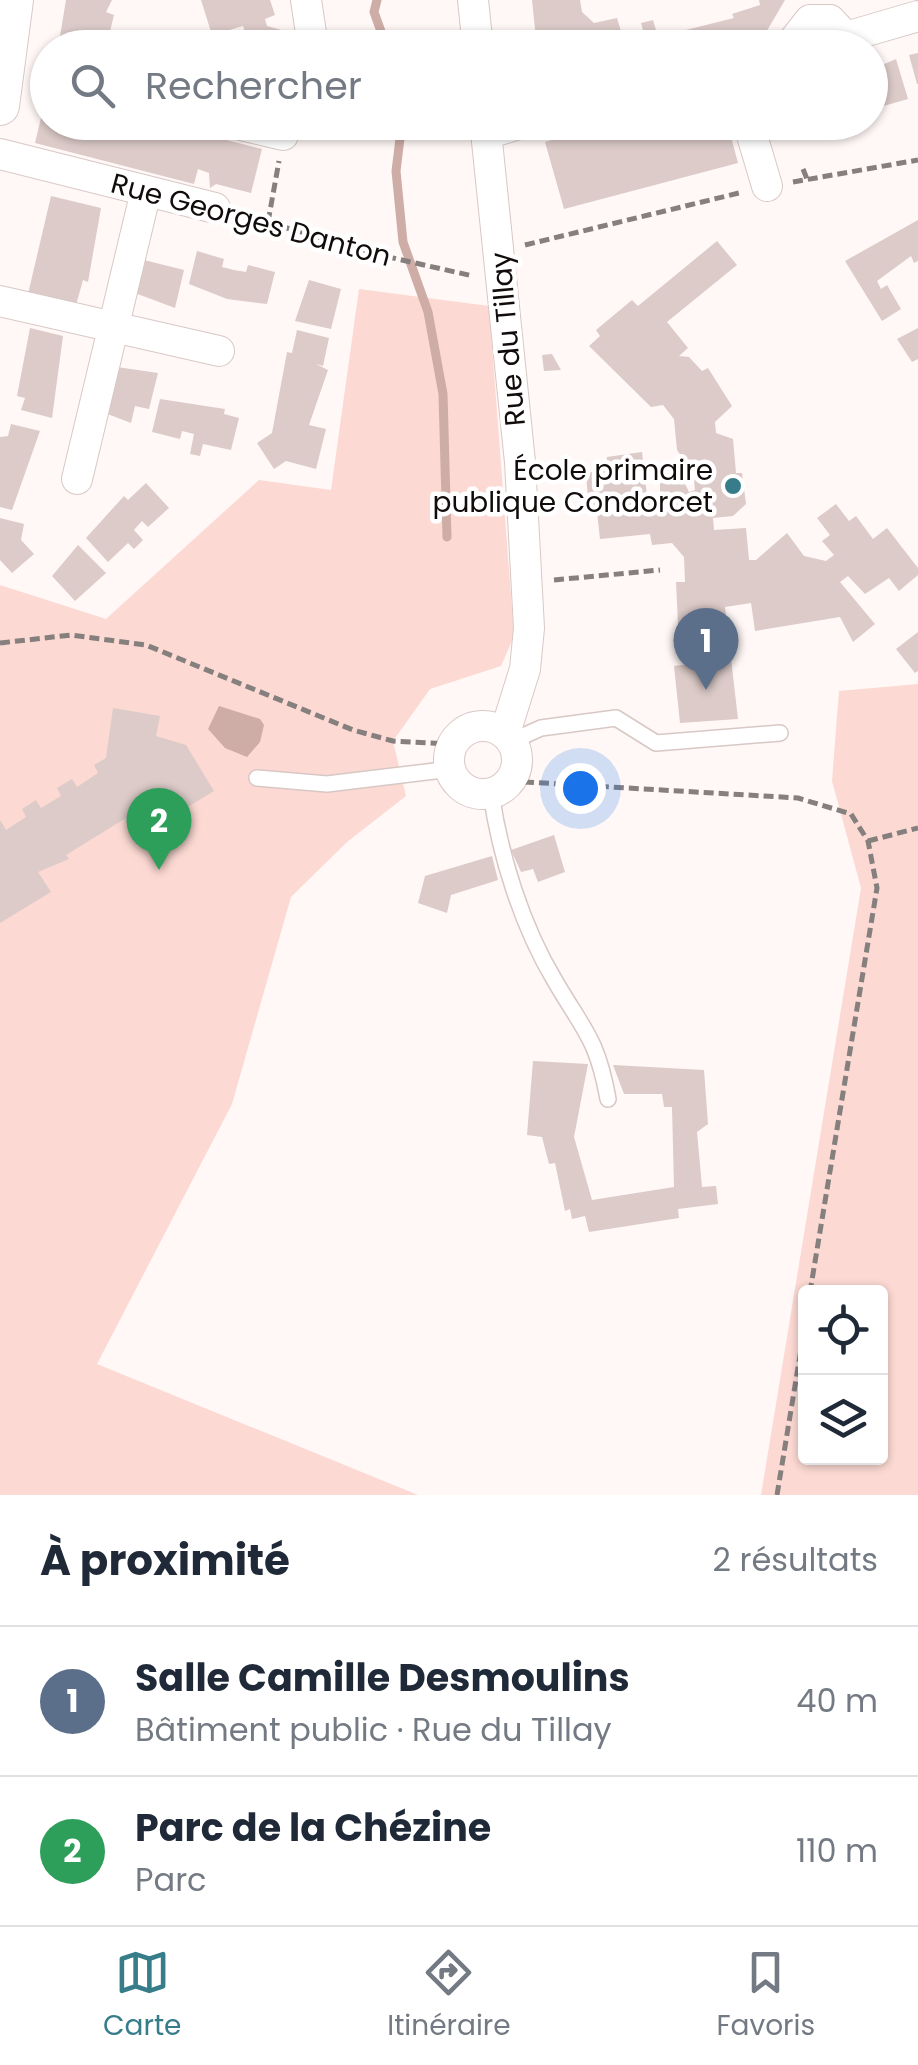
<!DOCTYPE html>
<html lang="fr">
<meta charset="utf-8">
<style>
:root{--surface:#fff;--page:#f2f2f3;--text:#1f2937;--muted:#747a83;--line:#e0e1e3;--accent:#377d89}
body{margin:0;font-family:Poppins,sans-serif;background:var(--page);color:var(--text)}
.controls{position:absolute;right:30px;bottom:30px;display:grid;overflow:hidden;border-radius:10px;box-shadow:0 2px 8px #0004}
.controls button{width:90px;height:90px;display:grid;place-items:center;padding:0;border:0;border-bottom:2px solid var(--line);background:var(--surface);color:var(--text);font:50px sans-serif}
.you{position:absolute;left:580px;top:788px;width:35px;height:35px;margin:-25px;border:8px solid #fff;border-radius:50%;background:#1a73e8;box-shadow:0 0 0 15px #1a73e833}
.badge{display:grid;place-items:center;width:65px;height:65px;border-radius:50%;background:var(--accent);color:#fff;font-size:32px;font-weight:700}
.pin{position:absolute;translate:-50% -82px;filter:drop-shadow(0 2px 5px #0008)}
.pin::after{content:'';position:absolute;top:52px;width:35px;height:30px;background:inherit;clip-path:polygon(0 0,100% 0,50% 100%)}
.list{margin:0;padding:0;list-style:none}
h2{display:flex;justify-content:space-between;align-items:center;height:130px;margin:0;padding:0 40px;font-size:42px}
h2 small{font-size:32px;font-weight:400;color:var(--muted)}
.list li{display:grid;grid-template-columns:65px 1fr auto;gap:30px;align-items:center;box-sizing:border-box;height:150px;padding:0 40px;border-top:2px solid var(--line)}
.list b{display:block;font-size:38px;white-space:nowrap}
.list p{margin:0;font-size:32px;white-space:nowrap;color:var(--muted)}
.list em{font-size:32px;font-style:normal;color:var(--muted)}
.icon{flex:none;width:55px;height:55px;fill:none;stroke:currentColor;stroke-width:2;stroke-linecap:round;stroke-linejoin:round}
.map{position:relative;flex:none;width:918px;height:1495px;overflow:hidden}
.search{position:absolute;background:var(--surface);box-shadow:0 2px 8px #0004;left:30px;right:30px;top:30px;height:110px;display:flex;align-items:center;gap:25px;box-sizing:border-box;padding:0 35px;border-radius:55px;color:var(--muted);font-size:38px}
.sheet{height:430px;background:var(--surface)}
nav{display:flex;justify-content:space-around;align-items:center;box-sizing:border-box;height:140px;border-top:2px solid var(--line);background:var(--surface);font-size:28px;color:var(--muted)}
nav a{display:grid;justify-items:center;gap:5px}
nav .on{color:var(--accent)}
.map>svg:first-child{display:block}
.green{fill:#fcd9d3;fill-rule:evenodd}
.water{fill:#ceada7}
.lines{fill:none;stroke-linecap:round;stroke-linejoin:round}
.stream{stroke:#ceada7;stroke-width:9}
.building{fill:#dccbc8}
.service-casing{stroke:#d8c8c5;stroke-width:18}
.minor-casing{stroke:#d8c8c5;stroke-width:32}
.tertiary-casing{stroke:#d8c8c5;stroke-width:40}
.path{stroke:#857f7e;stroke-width:5;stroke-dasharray:10 5;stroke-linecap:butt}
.service{stroke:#fff;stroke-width:15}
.minor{stroke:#fff;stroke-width:30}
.tertiary{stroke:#fff;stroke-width:38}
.poi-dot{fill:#377d89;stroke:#fff;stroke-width:4}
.labels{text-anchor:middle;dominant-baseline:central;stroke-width:9;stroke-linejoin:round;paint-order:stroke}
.street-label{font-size:28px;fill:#110c0b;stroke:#fff}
.poi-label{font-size:28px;fill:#110c0b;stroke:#fff;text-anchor:end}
</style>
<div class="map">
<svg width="918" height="1495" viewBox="0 0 918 1495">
<rect width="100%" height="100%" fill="#fff8f6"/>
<path class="green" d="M359 289 489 306 514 636 501 666 430 689 393 741 406 796 347 842 291 897 232 1104 97 1364 418 1495H0V585L106 619 259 480 331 490Z
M918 684V1495H761L861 888 832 781 839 691ZM806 1292H880V1458H806Z"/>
<path class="water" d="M219 706 260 719 264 725 260 742 247 757 225 748 208 729Z"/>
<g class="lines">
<path class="stream" d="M377 0 374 12 387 48
M402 122 396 171 403 242 428 312 443 394 447 537"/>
</g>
<path class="building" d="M66 0H112L106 12 114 15 106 48H58Z
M201 0H270L275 15 265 19 267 26 303 36 300 48H239L247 38 243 26 212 35Z
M532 0H580L582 12 594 23 617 18 626 48H537Z
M759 0H785L765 34 721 48H648L641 23 653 20 658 37 734 18 732 14 760 5Z
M918 53V84H917L909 55Z
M896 59 908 99 873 109 870 70Z
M46 97 48 122H164L190 130 192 122 217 129 215 137 262 149 251 193 216 184 210 188 209 173 198 169 194 184 35 143Z
M612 122H659L662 133 705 122H727L738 163 564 209 545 142Z
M51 196 101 208 88 282 83 280 76 305 28 294Z
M918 220V261L914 263 911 256 877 281 881 289 887 285 901 309 882 321 845 261Z
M717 241 737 265 667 322 688 348 679 356 689 357 702 371 708 368 732 406 715 422 716 433 733 439 736 473H742L746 504 733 516 713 518 714 530 746 528 749 560H756L787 533 804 556 826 561 834 555 822 541 830 535 817 518 836 504 849 521 856 516 873 539 887 528 918 568V575L899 591 889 578 865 594 848 576 840 582 875 624 853 642 840 617 755 631 751 603 725 607 738 719 680 723 674 666 689 664 688 646H679L676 582H685L684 557 672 543 652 545 650 534 600 539 597 512H589L586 473 606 470 607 457 642 452 647 496 660 494V478L681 476 689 492 695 490 692 462 686 463 677 450 674 419 663 405 651 407 589 346 600 336 596 330 632 300 638 306Z
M197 251 224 259 222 267 234 270 246 272 248 265 275 272 267 304 227 299 189 284Z
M144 260 184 270 175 308 135 293Z
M309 280 341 289 331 329 295 321Z
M30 328 63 336 52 418 21 410 25 398 17 396Z
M918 328V359L912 362 897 339Z
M297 330 329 338 323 366 316 364 328 370 309 425 326 429 316 469 286 461 274 469 257 443 272 433 287 352 292 353Z
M552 354 561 370 544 371 542 355Z
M117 367 158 373 149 409 135 406 131 423 105 413Z
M160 399 225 409 224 414 239 418 231 450 203 444 200 456 190 454 194 434 182 431 180 439 152 432Z
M11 424 40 431 12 510 0 507V437L8 436Z
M146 483 169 508 148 527 142 521 134 530 143 540 134 549 128 543 108 562 86 538 124 496 128 500Z
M0 518 24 524 21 540 34 554 12 573 0 560Z
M78 545 106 573 75 601 52 576Z
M918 632V671L915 673 896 649Z
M113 708 160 716 156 736 186 745 214 791 138 837 126 818 66 855 69 859 38 872 51 892 0 923V820L6 830 26 817 22 809 36 800 41 808 61 796 57 788 72 779 77 787 98 773 94 765 106 758Z
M554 835 565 872 538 882 533 869 521 872 511 850Z
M492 856 498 880 451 895 447 913 418 903 425 876Z
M533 1061 588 1064 574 1137 592 1200 674 1187 672 1107H664L662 1094H624L613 1065 704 1070 708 1124 697 1132 702 1187 716 1186 718 1204 678 1209 679 1218 589 1232 585 1216 572 1219 570 1209 565 1211 555 1163 549 1164 542 1137 527 1135Z"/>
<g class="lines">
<g class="service-casing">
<path id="service" d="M512 741 541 728 616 718 656 743 780 733
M257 778 327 784 451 769
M491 793C500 856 522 926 555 981 584 1031 597 1038 608 1099"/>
</g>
<g class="minor-casing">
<path id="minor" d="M306 0 311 33 307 48
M473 0 478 48
M788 48 810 20H830L846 37 918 16
M228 122 283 135 287 122
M485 122 520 462 529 628 525 669 505 733
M748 122 767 186
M486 134 526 122
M0 154 215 208
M0 301 219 351
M77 479 146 191
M449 760a34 34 0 1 1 68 0a34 34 0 1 1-68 0Z"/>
</g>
<g class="tertiary-casing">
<path id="tertiary" d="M0 106 14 0"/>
</g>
<path class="path" d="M803 169 807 179
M793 182 918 160
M242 215 384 256 473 276
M268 222 279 161
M525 245 743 192
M554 580 660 570
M0 643 71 635 146 645 353 730 393 741 453 744
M509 781 798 798 851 814 868 841 877 888 810 1292
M868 841 918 828
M777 1495 806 1319"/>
<use href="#service" class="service"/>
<use href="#minor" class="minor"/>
<use href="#tertiary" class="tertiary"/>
</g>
<circle class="poi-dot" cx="733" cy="486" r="10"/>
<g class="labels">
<g class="street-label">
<text transform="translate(251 220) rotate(15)">Rue Georges Danton</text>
<text transform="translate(508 339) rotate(-95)">Rue du Tillay</text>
</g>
<g class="poi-label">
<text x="713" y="470">École primaire<tspan x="713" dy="32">publique Condorcet</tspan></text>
</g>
</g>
</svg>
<div class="controls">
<button><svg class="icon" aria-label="locate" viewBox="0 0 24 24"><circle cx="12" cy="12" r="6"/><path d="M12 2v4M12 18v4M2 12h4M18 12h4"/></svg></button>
<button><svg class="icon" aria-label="layers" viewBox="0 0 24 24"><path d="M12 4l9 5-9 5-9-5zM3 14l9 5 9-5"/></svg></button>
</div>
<div class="you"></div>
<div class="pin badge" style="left:706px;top:690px;background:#5c6f8a">1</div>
<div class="pin badge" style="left:159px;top:870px;background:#2e9e5b">2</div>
<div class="search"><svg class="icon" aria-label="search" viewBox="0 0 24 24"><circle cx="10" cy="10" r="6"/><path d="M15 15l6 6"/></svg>Rechercher</div>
</div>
<section class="sheet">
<h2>À proximité<small>2 résultats</small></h2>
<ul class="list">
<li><span class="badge" style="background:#5c6f8a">1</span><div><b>Salle Camille Desmoulins</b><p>Bâtiment public · Rue du Tillay</p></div><em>40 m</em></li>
<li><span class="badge" style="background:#2e9e5b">2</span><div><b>Parc de la Chézine</b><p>Parc</p></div><em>110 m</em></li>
</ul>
</section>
<nav>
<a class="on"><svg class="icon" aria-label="map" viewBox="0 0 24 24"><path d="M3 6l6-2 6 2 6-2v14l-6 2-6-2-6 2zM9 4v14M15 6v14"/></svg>Carte</a>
<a><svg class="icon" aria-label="directions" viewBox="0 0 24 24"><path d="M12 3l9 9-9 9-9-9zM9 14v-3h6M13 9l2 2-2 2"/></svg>Itinéraire</a>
<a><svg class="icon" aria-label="saved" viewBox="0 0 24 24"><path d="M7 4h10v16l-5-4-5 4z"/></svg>Favoris</a>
</nav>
